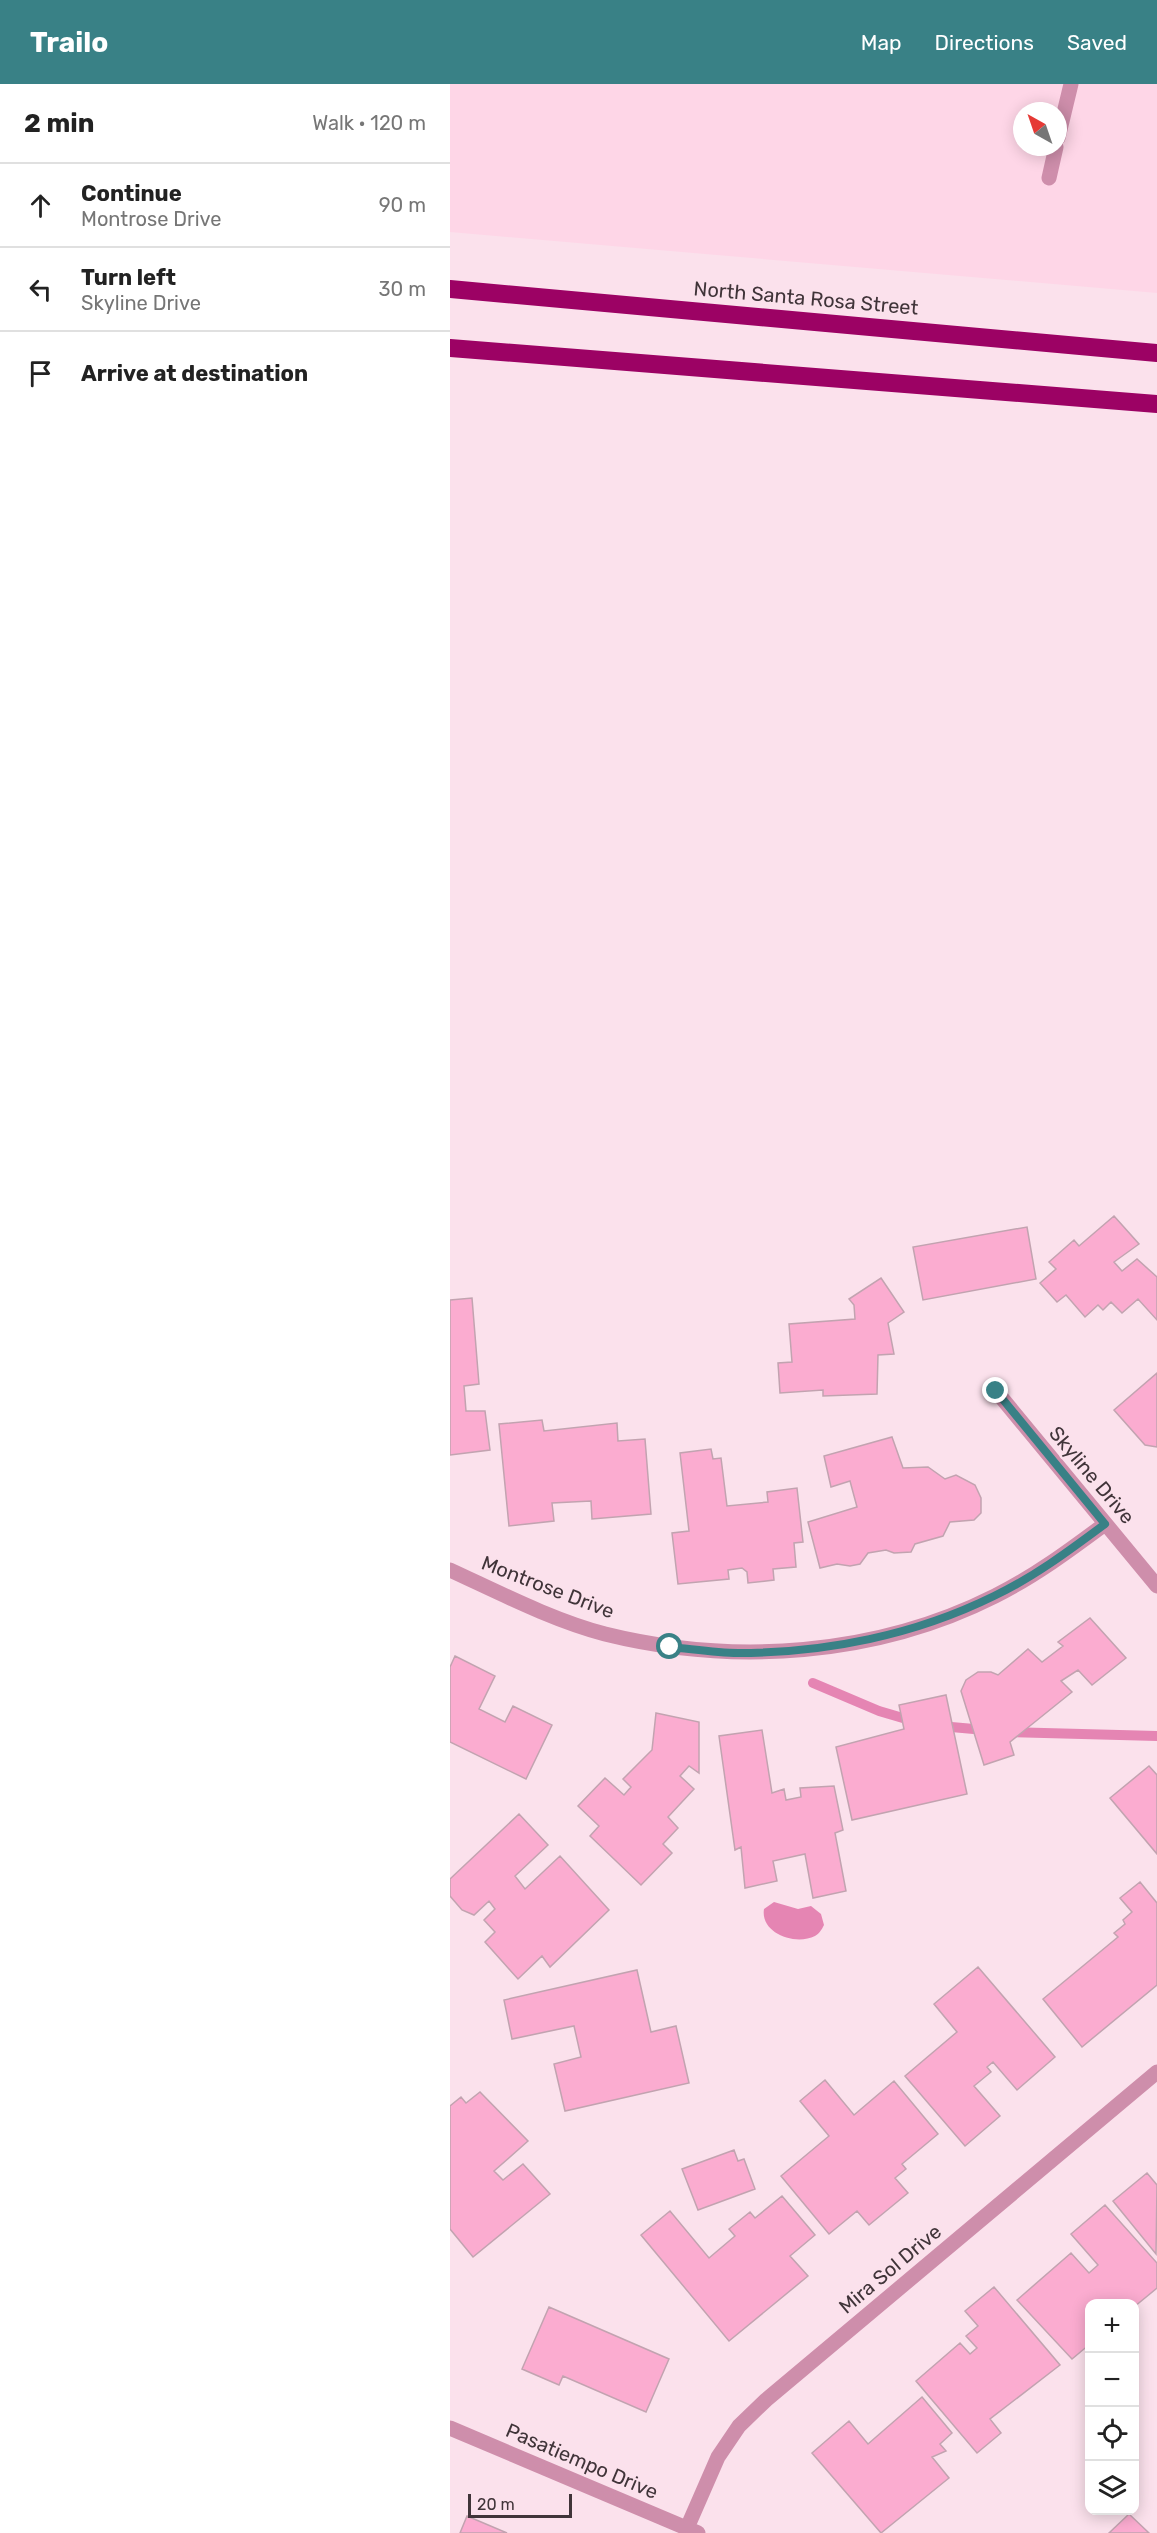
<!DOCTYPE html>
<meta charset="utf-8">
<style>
:root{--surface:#fff;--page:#f2f2f2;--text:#222;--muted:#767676;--line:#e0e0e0;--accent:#398186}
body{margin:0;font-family:Rubik,sans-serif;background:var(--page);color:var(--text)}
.controls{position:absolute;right:18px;bottom:18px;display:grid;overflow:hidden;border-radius:12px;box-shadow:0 3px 15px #0003}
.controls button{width:54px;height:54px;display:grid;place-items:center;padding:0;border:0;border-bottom:2px solid var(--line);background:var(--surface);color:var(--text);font:30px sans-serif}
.compass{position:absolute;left:563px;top:18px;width:54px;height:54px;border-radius:50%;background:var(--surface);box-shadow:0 3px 15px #0003;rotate:320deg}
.scale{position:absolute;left:18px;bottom:15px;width:104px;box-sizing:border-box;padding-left:6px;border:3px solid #403439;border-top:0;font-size:16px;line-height:21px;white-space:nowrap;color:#403439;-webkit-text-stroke:4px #fbe1ec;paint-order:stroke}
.stop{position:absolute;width:18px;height:18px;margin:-14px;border:4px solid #398186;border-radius:50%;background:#fff}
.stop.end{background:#398186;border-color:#fff;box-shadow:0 2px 6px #0008}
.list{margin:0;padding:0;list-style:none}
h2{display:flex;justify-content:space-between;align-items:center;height:78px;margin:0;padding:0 24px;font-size:26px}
h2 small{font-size:20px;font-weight:400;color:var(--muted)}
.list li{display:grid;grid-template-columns:39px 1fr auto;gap:18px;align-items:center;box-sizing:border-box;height:84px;padding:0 24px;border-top:2px solid var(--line)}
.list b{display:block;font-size:22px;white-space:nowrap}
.list p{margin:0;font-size:20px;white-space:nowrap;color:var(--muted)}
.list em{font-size:20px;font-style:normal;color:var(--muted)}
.icon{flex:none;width:33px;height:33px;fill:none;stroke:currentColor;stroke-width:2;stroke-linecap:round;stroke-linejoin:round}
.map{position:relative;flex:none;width:707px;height:2449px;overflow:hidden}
header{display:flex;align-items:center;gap:36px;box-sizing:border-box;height:84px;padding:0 30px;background:var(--accent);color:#fff}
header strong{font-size:28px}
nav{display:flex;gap:33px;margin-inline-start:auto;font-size:21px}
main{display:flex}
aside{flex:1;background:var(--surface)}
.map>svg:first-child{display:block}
.built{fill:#fed6e7;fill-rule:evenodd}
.water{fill:#e585b3}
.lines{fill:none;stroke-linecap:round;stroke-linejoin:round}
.stream{stroke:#e585b3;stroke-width:10}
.building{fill:#fbacd0;stroke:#c2a3b0;stroke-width:1.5}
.minor{stroke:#ce8eab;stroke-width:15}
.highway{stroke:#9c0264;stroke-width:18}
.route{stroke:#398186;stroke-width:8}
.labels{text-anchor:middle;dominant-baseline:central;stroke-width:4.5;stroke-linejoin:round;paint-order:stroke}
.street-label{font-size:20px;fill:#403439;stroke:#fbe1ec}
</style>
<header>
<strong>Trailo</strong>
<nav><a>Map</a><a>Directions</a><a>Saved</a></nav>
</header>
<main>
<aside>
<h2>2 min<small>Walk · 120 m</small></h2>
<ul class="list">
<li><svg class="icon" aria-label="ahead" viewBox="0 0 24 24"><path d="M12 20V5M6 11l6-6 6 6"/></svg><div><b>Continue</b><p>Montrose Drive</p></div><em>90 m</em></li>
<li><svg class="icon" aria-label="left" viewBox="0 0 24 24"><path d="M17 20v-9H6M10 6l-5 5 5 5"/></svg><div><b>Turn left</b><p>Skyline Drive</p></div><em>30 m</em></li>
<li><svg class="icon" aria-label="arrive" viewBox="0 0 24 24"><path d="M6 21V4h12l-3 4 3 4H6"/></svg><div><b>Arrive at destination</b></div></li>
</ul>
</aside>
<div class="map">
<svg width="707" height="2449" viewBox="0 0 707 2449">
<rect width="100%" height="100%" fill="#fbe1ec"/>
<path class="built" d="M0 0H707V209L0 148ZM572 27H608V63H572Z"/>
<path class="water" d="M324 1818 348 1825 361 1822 371 1830 374 1841C372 1845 369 1850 365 1852 345 1862 310 1849 314 1825Z"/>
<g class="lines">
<path class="stream" d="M363 1599 429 1627 463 1637
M490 1642 535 1646
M559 1648 707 1652"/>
</g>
<path class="building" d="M664 1132 689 1160 664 1178 672 1187 687 1175 707 1193V1236L688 1215 672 1229 661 1218 653 1226 648 1221 635 1233 616 1211 607 1218 590 1199 606 1185 599 1178 624 1156 629 1162Z
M577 1143 586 1195 473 1216 463 1163Z
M431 1194 454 1228 438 1239 444 1270 428 1271 427 1310 373 1312V1306L330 1309 328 1279 342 1278 339 1240 405 1235 404 1221 399 1215Z
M22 1214 29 1300 14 1302 16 1327H35L40 1366 0 1371V1216Z
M707 1289V1363L695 1361 664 1326Z
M92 1336 94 1347 167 1339 168 1357 195 1355 201 1430 142 1435 141 1417 102 1419 104 1437 59 1442 49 1340Z
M442 1353 453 1384 478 1383 495 1395 506 1391 525 1401 531 1414V1429L524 1436 500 1438 493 1452 465 1460 461 1468 444 1469 436 1466 418 1469 410 1480 400 1482 387 1480 370 1484 358 1438 407 1423 400 1397 381 1403 374 1372Z
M261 1365 263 1375 271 1374 277 1422 318 1418 317 1408 347 1404 353 1458 344 1459 346 1483 323 1485 324 1496 298 1499 297 1488 292 1484 278 1486 279 1495 228 1500 222 1449 239 1447 230 1369Z
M640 1534 676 1574 642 1601 628 1586 611 1597 622 1608 560 1658 564 1671 534 1681 511 1607 516 1596 528 1588H541L548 1591 578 1565 592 1578 613 1562 608 1558Z
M5 1572 45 1592 29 1625 55 1638 63 1622 102 1641 76 1695 0 1658V1583Z
M496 1611 517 1710 402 1736 386 1663 454 1645 449 1621Z
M206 1629 249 1638V1689L239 1682 230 1692 244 1705 218 1733 228 1744 213 1760 222 1769 191 1801 140 1752 149 1742 128 1722 155 1694 174 1711 181 1703 173 1695 202 1666Z
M312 1646 322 1709 334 1705 336 1716 351 1713 350 1704 384 1702 393 1746 385 1749 396 1807 363 1814 355 1770 323 1777 327 1797 295 1804 291 1763 285 1766 269 1652Z
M699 1682 707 1691V1770L660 1714Z
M69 1730 98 1761 65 1792 75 1805 110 1772 159 1826 100 1883 92 1872 68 1895 35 1858 45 1848 34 1836 45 1825 39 1817 24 1831 12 1826 0 1812V1795Z
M690 1798 707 1819V1901L632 1963 593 1915 668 1853 664 1849 675 1840 673 1836 682 1828 670 1814Z
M528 1883 605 1973 567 2006 543 1978 537 1983 541 1988 524 2002 550 2032 515 2062 455 1992 507 1948 484 1920Z
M187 1886 201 1948 226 1942 239 1999 115 2027 104 1980 131 1973 124 1942 62 1955 54 1916Z
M375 1996 404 2031 444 1997 488 2050 452 2080 456 2085 445 2094 458 2109 419 2141 407 2127 379 2150 331 2092 379 2052 350 2017Z
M30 2008 78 2057 44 2087 53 2096 73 2080 100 2110 23 2173 0 2145V2022L11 2013 16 2019Z
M284 2066 288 2077 294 2075 305 2105 248 2126 232 2085Z
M697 2089 707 2101 706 2170 663 2117Z
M332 2112 365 2151 340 2172 358 2192 279 2257 191 2151 220 2127 259 2174 285 2152 279 2145 300 2128 305 2134Z
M655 2121 707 2179V2204L684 2223V2220H640V2260L622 2275 567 2216 621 2169 639 2189 648 2181 621 2150Z
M544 2203 610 2281 540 2335 551 2349 527 2369 466 2297 510 2259 520 2270 527 2264 516 2252 528 2242 515 2227Z
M99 2223 219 2275 196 2328 113 2292 109 2301 72 2285Z
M472 2313 502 2349 490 2360 496 2367 482 2373 499 2394 431 2449 362 2369 399 2337 418 2360Z
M679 2430 699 2449H659Z
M17 2432 57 2449H10Z"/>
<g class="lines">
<path class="minor" d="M608 54 621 0
M599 94 606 63
M546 1307 707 1502
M0 1486C50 1509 102 1536 155 1550 284 1582 426 1572 545 1512 585 1492 620 1466 655 1440
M0 2344 248 2449
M237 2444 268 2373 289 2342 316 2316 707 1988"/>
<path class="highway" d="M0 205 707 269
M0 264 707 320"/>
</g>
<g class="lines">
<path class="route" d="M220 1563C242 1565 265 1569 288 1569 376 1569 465 1551 544 1512 584 1493 620 1466 655 1440L546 1307"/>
</g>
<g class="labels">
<g class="street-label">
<text transform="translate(356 214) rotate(5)">North Santa Rosa Street</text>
<text transform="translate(642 1391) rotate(50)">Skyline Drive</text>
<text transform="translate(98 1503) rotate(21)">Montrose Drive</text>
<text transform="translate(440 2185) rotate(-40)">Mira Sol Drive</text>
<text transform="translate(132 2377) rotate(23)">Pasatiempo Drive</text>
</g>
</g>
</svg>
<div class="controls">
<button>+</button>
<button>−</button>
<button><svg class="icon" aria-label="locate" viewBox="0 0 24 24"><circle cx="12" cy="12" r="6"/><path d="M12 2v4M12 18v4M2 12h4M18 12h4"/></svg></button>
<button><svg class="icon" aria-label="layers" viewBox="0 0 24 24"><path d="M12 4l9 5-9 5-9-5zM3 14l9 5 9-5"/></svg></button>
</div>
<svg class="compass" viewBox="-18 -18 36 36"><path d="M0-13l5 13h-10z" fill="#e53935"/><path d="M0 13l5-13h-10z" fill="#767676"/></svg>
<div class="scale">20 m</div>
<div class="stop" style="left:220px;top:1563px"></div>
<div class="stop end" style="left:546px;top:1307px"></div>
</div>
</main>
